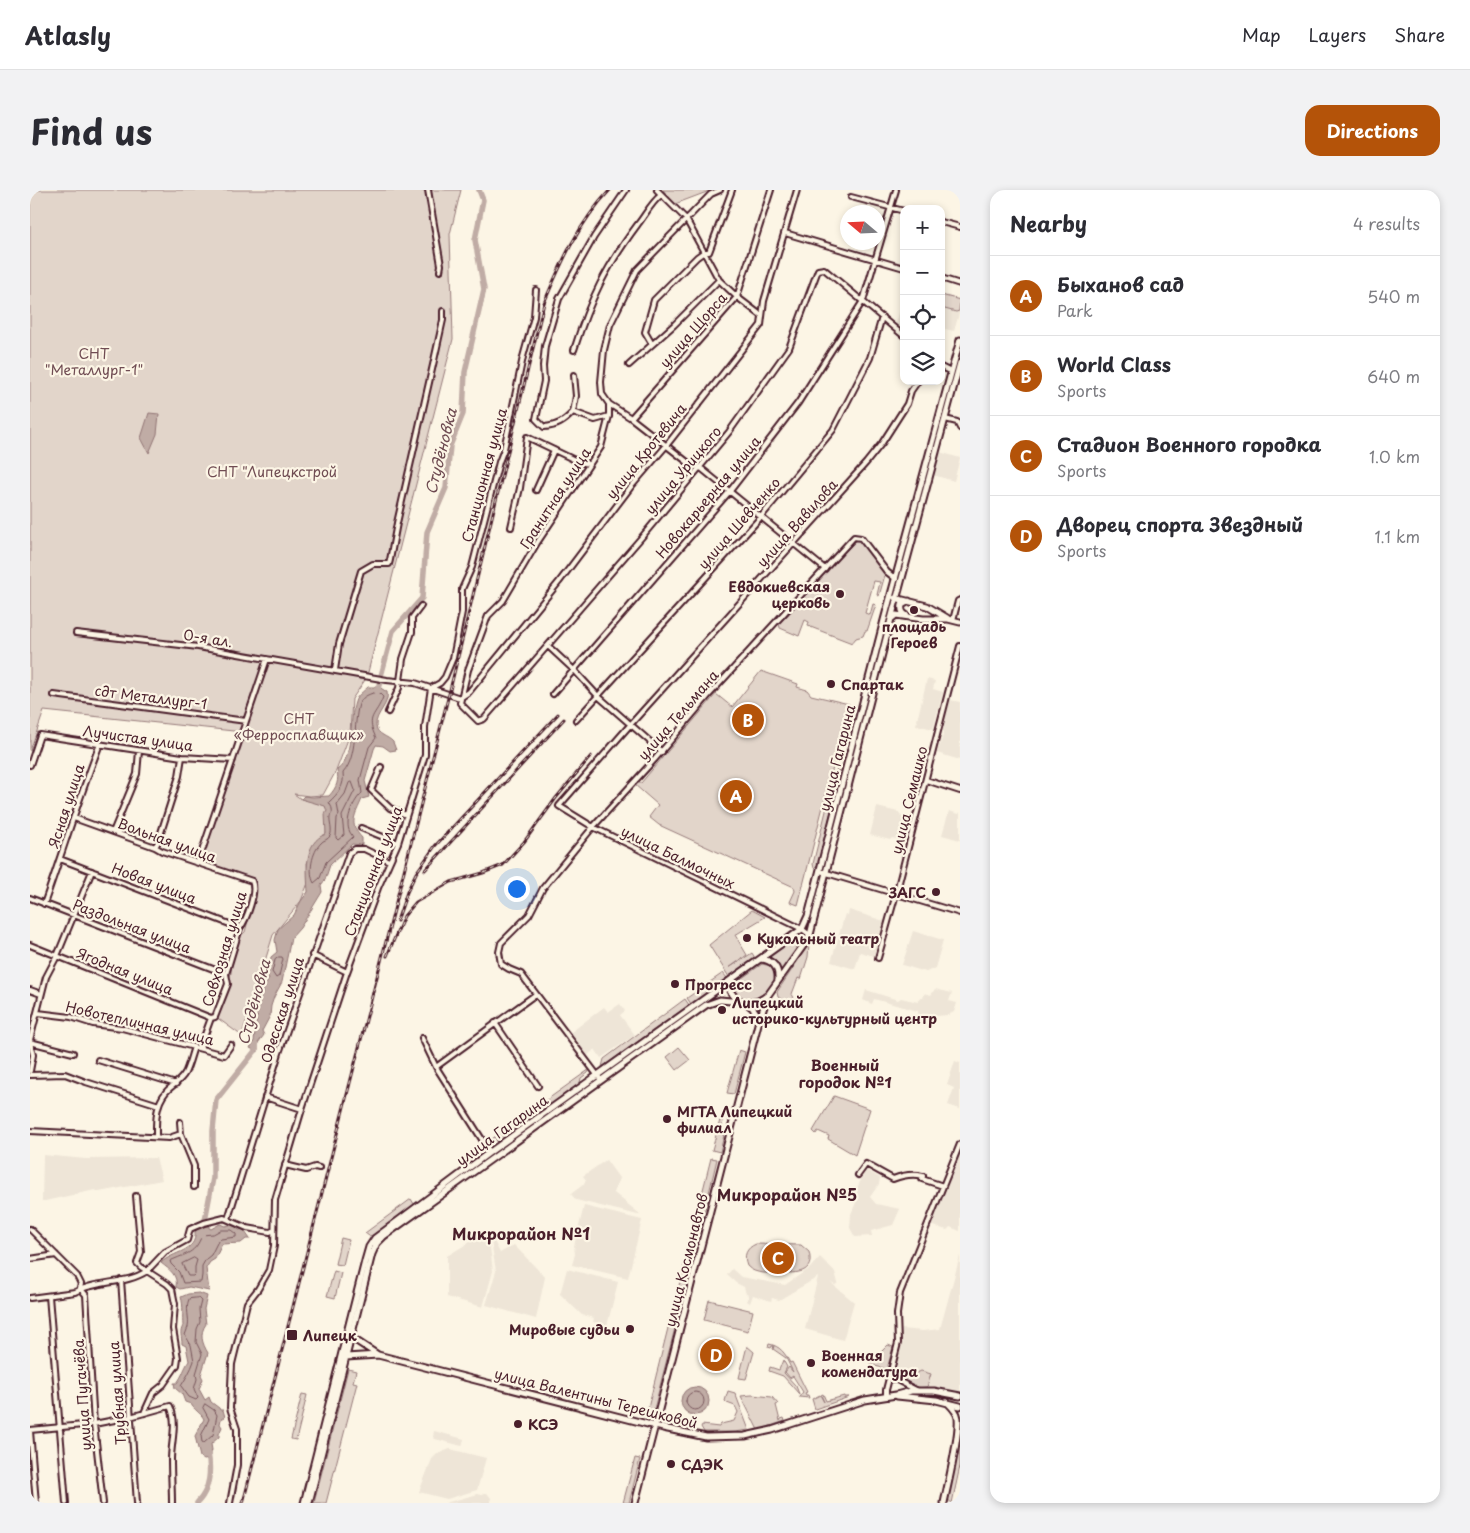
<!DOCTYPE html>
<meta charset="utf-8">
<style>
:root{--surface:#fff;--page:#f2f2f3;--text:#2b2b33;--muted:#7c7c81;--line:#e1e1e2;--accent:#b45309}
body{margin:0;font-family:"Playpen Sans",sans-serif;background:var(--page);color:var(--text)}
.controls{position:absolute;right:15px;top:15px;display:grid;overflow:hidden;border-radius:10px;box-shadow:0 2px 8px #0003}
.controls button{width:45px;height:45px;display:grid;place-items:center;padding:0;border:0;border-bottom:1px solid var(--line);background:var(--surface);color:var(--text);font:25px sans-serif}
.compass{position:absolute;left:810px;top:15px;width:45px;height:45px;border-radius:50%;background:var(--surface);box-shadow:0 2px 8px #0003;rotate:289deg}
.you{position:absolute;left:486px;top:698px;width:18px;height:18px;margin:-12px;border:4px solid #fff;border-radius:50%;background:#1a73e8;box-shadow:0 0 0 8px #1a73e833}
.badge{display:grid;place-items:center;width:32px;height:32px;border-radius:50%;background:var(--accent);color:#fff;font-size:16px;font-weight:700}
.pin{position:absolute;translate:-50% -50%;border:2px solid #fff;box-shadow:0 1px 5px #0006}
.list{margin:0;padding:0;list-style:none}
h2{display:flex;justify-content:space-between;align-items:center;height:65px;margin:0;padding:0 20px;font-size:21px}
h2 small{font-size:16px;font-weight:400;color:var(--muted)}
.list li{display:grid;grid-template-columns:32px 1fr auto;gap:15px;align-items:center;box-sizing:border-box;height:80px;padding:0 20px;border-top:1px solid var(--line)}
.list b{display:block;font-size:19px;white-space:nowrap}
.list p{margin:0;font-size:16px;white-space:nowrap;color:var(--muted)}
.list em{font-size:16px;font-style:normal;color:var(--muted)}
.icon{flex:none;width:28px;height:28px;fill:none;stroke:currentColor;stroke-width:2;stroke-linecap:round;stroke-linejoin:round}
.map{position:relative;flex:none;width:930px;height:1313px;overflow:hidden;border-radius:15px}
header{display:flex;align-items:center;gap:30px;box-sizing:border-box;height:70px;padding:0 25px;background:var(--surface);border-bottom:1px solid var(--line)}
header strong{font-size:24px}
nav{display:flex;gap:28px;margin-inline-start:auto;font-size:18px}
.intro{display:flex;align-items:center;justify-content:space-between;box-sizing:border-box;height:120px;padding:0 30px}
h1{margin:0;font-size:35px}
.button{padding:12px 22px;border-radius:15px;background:var(--accent);color:#fff;font-size:18px;font-weight:700}
main{display:flex;gap:30px;padding:0 30px}
aside{flex:1;background:var(--surface);border-radius:15px;box-shadow:0 2px 8px #0003}
.map>svg:first-child{display:block}
.built{fill:#eee5d7}
.green{fill:#e2d5ca;stroke:#967a7a}
.water{fill:#c0aca5;stroke:#917474}
.lines{fill:none;stroke-linecap:round;stroke-linejoin:round}
.shore{stroke:#79575c;stroke-width:1}
.river{stroke:#c0aca5;stroke-width:5.5}
.minor-casing{stroke:#4a1f2b;stroke-width:8}
.major-casing{stroke:#4a1f2b;stroke-width:9}
.minor{stroke:#fcf5e5;stroke-width:4}
.major{stroke:#fcf5e5;stroke-width:5}
.rail-casing{stroke:#4a1f2b;stroke-width:3}
.rail{stroke:#fcf5e5;stroke-width:1;stroke-dasharray:4;stroke-linecap:butt}
.poi-dot{fill:#4a1f2b;stroke:#fcf5e5;stroke-width:2}
.labels{text-anchor:middle;dominant-baseline:central;stroke-width:4.5;stroke-linejoin:round;paint-order:stroke}
.street-label{font-size:14px;fill:#4a1f2b;stroke:#fcf5e5}
.park-label{font-size:14px;fill:#704c53;stroke:#fcf5e5}
.poi-label{font-size:14px;font-weight:bold;fill:#4a1f2b;stroke:#fcf5e5;text-anchor:start}
.water-label{font-size:15px;font-style:italic;fill:#6d4950;stroke:#fcf5e5}
.neighbourhood-label{font-size:15px;font-weight:bold;fill:#4a1f2b;stroke:#fcf5e5}
.quarter-label{font-size:16px;font-weight:bold;fill:#4a1f2b;stroke:#fcf5e5}
</style>
<header>
<strong>Atlasly</strong>
<nav><a>Map</a><a>Layers</a><a>Share</a></nav>
</header>
<div class="intro"><h1>Find us</h1><a class="button">Directions</a></div>
<main>
<div class="map">
<svg width="930" height="1313" viewBox="0 0 930 1313">
<rect width="100%" height="100%" fill="#fcf5e5"/>
<filter id="ink" filterUnits="userSpaceOnUse"><feTurbulence type="fractalNoise" baseFrequency=".02" numOctaves="2"/><feDisplacementMap in="SourceGraphic" scale="10" xChannelSelector="R" yChannelSelector="G"/><feConvolveMatrix kernelMatrix="1 2 1 2 8 2 1 2 1" color-interpolation-filters="sRGB"/></filter>
<g filter="url(#ink)">
<path class="built" d="M911 104 930 109V120L924 141 911 138Z
M874 107V144L865 136Z
M910 262 930 268 924 291 903 285Z
M897 489 905 491 903 499 913 502 903 539 886 535Z
M920 510 930 512V570L907 563 914 542 912 540Z
M847 617 868 622 871 626 879 627 873 651 862 648 860 650 840 645Z
M919 621 929 624 930 622V650L912 645Z
M819 720 854 731 844 766 830 762 825 779 801 772 815 724 818 725Z
M883 741 913 750 905 778 896 782 872 775Z
M905 799 922 803 919 811 927 813 924 822 918 825 906 826 903 836 893 833 895 826 888 824V821L844 809 842 814 833 810 836 800 868 810 871 808 888 812 890 808H893L895 803 901 805Z
M590 814 595 821 590 825 605 845 571 868 565 859 557 866 540 843 574 817 578 822Z
M925 871 930 873V919L918 915 924 898 917 895Z
M930 958V1041L920 1037 917 1040 899 1035Z
M13 965 56 969 126 968 132 990 69 1002 65 1000 15 1011H12Z
M576 970 589 988 584 1003 610 1024 608 1025 546 1010 541 1004 554 994 556 990 553 986Z
M836 980 850 988 849 994 840 1007 846 1014 870 1019 863 1035 841 1041 842 1046 825 1047 820 1038 821 1024 827 1010 823 1006Z
M554 1016 612 1030 598 1088 542 1075 545 1064 544 1056Z
M453 1044 459 1050 463 1081 453 1117 417 1107V1066Z
M461 1051H464L470 1063 484 1055 515 1087 506 1129 456 1115 466 1081Z
M930 1066V1205L914 1199H888L860 1186 870 1153 871 1139 893 1141 910 1139Z
M790 1067 805 1082 808 1093 805 1095 800 1092 824 1112 813 1150 775 1139 788 1087 749 1110 742 1108 741 1111 723 1105 720 1113 717 1111 719 1105 716 1104 714 1097 706 1093 697 1085 702 1079 711 1087 755 1095 780 1078Z
M537 1079 588 1092 577 1136 563 1132 564 1128 552 1125 530 1104Z
M404 1241 434 1249 432 1256 405 1249 403 1247Z
M420 1259 456 1268 447 1300 417 1309 389 1302 402 1269 407 1264Z
M453 1303H457L461 1308 460 1313H415L448 1304 452 1305Z"/>
<path class="green" d="M0 0H431L420 44 423 149 338 482 329 489 335 490 322 509 320 544 306 581 293 605 279 606 264 604 271 609 295 615 298 621 296 644 277 673 278 693 271 711 243 745 212 846 186 827 201 783 202 769 209 747 215 742 226 701 225 690 173 672 170 667 213 542 14 521 0 561Z
M633 0H682L645 14Z
M911 105 930 110 929 121 926 122 911 118Z
M831 349 855 385 849 406 847 405 850 392 844 391 835 423 840 425 843 414 846 415 837 441H835L833 446 826 448 822 453 778 436 779 432 775 430 769 446 750 438 749 433 758 425 787 390 827 350Z
M731 481 768 494 767 497 777 500 781 505 819 514 768 715 760 712 765 701 764 697 629 635 619 627 628 615 605 595 607 593H611L686 504 702 517Z
M806 580 811 581 788 674 784 678 783 674Z
M722 720 735 727 705 745 717 765 699 778 722 763 725 768 699 787 679 755Z
M774 741 775 743 767 759 751 781 747 772 738 767Z
M779 754 778 767 771 789 768 788 762 804 764 808 760 814 748 807 747 802Z
M732 774 741 776C749 786 742 801 732 808 729 809 723 810 720 811L706 804 704 799 705 793Z
M693 783 697 788 661 814 657 808Z
M655 809 659 815 572 877 574 869Z
M649 857 660 870 647 880 637 867Z
M709 860 715 862 704 904 697 903Z
M560 879 558 883 551 888 550 893 469 951 462 949Z
M804 906 840 919 825 965 798 949 799 946 788 941 786 944 783 941Z
M690 930 693 931 690 944 694 945 690 962 682 960Z
M681 968 687 969 670 1041 663 1040Z
M381 1009 384 1014 382 1016 343 1045 339 1046 335 1043Z
M311 1048 319 1050 313 1075 305 1074Z
M726 1054 771 1055 779 1062C785 1084 766 1083 751 1083 740 1083 725 1085 717 1076 713 1066 716 1058 726 1054Z
M655 1072 662 1074 653 1109 646 1107Z
M304 1081 311 1083 305 1108 297 1106Z
M645 1110 652 1111 623 1223 617 1222Z
M679 1110 723 1121 718 1141 674 1130Z
M739 1154C750 1156 755 1163 760 1173L762 1172 777 1202 775 1203 776 1205H778L779 1208 769 1207 773 1202 763 1186 760 1188 755 1182 759 1177 763 1182 756 1168 743 1159 744 1156H742L741 1158 738 1157Z
M858 1155 863 1157 857 1179 841 1175V1172Z
M717 1156 724 1162 716 1189 709 1188Z
M753 1170 757 1177 754 1183 766 1196 769 1204 753 1186 739 1181 740 1177 749 1180Z
M318 1179 326 1181 323 1192 327 1193 296 1313H284Z
M891 1181 901 1184 897 1197 887 1198 873 1190Z
M698 1201 705 1203 719 1240 705 1242H674L671 1237 672 1235 689 1237 691 1234 704 1231 708 1222 705 1216 697 1213 695 1211Z
M272 1204 277 1205 266 1250 261 1249Z
M793 1204 796 1211 814 1206V1207H819L785 1219 782 1209 790 1205 794 1212 791 1205Z
M722 1205 742 1207 748 1214 746 1215 750 1231 751 1229 754 1228 755 1231 728 1240 711 1206Z
M930 1245V1276L922 1313 917 1309Z
M605 1268 610 1269 599 1313H593Z"/>
<path class="water" d="M119 223 129 224 127 244 119 263 111 248Z
M338 497H349L357 502C360 515 345 523 346 536 347 545 358 546 363 552 364 555 365 557 366 560L360 561 353 556 346 555 344 559 335 591 339 607 332 609C325 626 318 633 332 648V655L322 654 300 675 295 690 291 695 292 702 270 738 261 748 252 792 244 807 241 816 240 826 232 841 234 845 228 853V862L220 858 224 851 227 826 219 841 218 831 223 816 228 812 239 788 234 782 239 778 241 767 247 762 245 750 248 739 264 725 271 711 278 702C277 683 273 652 296 644L295 624 297 621 295 616 271 609 274 606 283 607 299 606C307 597 309 591 307 580 324 569 319 529 325 512 326 506 334 501 338 497Z
M190 1034 195 1036 203 1034 209 1040 213 1039 220 1049H216L211 1053 192 1054 185 1069 180 1072 176 1078 179 1101 159 1097 150 1099 146 1097C148 1085 140 1080 131 1073 143 1061 167 1062 165 1042L169 1037 173 1040 177 1035H179V1038L181 1039Z
M169 1103 177 1106 174 1119 176 1134C169 1144 172 1153 178 1163L171 1185 173 1189 169 1199 175 1210 179 1207 181 1212 189 1218 190 1220H193L195 1227 191 1229 190 1234 192 1237 189 1244V1247L181 1254 182 1260 179 1269 174 1270 170 1267 165 1246 174 1229C170 1222 164 1220 161 1214L155 1212 152 1204 145 1198 144 1193H147C153 1185 154 1178 159 1171L156 1156 152 1154C152 1146 149 1143 153 1136 152 1126 154 1116 151 1107L158 1104Z
M651 1211a14 14 0 1 1 28 0a14 14 0 1 1-28 0Z"/>
<g class="lines">
<path class="shore" d="M348 502 353 507C346 527 335 525 346 548L339 557 330 590 332 603C324 610 315 629 319 640 320 643 322 645 323 647L296 672 290 688 284 693C278 682 282 662 291 653 293 650 298 650 300 646 303 640 299 633 300 627 301 622 303 625 302 619 302 617 300 615 299 612 308 604 315 595 313 583 328 566 323 534 329 514 332 506 341 503 348 502Z
M322 592 325 600 312 626 314 645 308 650 306 648 307 628 309 625 307 614 315 604 319 593Z
M249 767H252L253 769 249 786 246 788 242 782 245 770Z
M191 1040H201L206 1044V1047L191 1049 188 1051 181 1065 176 1069 172 1076V1085L171 1092 153 1093 149 1082 141 1074 140 1071C157 1063 165 1064 172 1045L183 1044Z
M164 1068 167 1070 165 1077V1084L163 1086H158L152 1074Z
M168 1108 171 1111 169 1119 170 1132 167 1139 166 1152 172 1164 166 1184 167 1189 164 1199 168 1208 166 1210 159 1207 151 1196C156 1188 161 1180 164 1171L161 1155 155 1145C156 1142 157 1140 158 1137 160 1129 155 1118 159 1109Z
M656 1211a9 9 0 1 1 18 0a9 9 0 1 1-18 0Z
M175 1214 184 1220 187 1225 183 1245 174 1253 172 1252 171 1246 179 1229 173 1218Z"/>
<path class="river" d="M351 486 363 441 392 408 397 342 416 298 420 256 433 224 435 182 454 99 445 50 453 10 449 0
M347 503 350 491
M172 1046 183 988V941L186 910 225 861 226 855
M167 1313C181 1299 181 1280 178 1262"/>
<g class="minor-casing">
<path id="minor" d="M398 0 411 75 410 81
M627 0 656 29 689 90 707 107 732 126
M690 0 681 4 607 80 580 135 574 160 571 192 572 204 579 214V226L571 257 507 353 473 411 458 426 438 480 430 513 448 531 454 529 611 348 699 242 759 158 788 80 794 79 874 146
M821 7 874 21
M911 32 930 37
M755 43 874 78
M911 88 930 94
M622 154 615 142 624 110 667 67 674 62H679L702 0
M544 160C560 109 576 77 608 34 616 24 621 13 631 5
M599 175 644 135 689 90
M911 177 921 182
M579 214 601 228 660 274 672 279 795 379
M543 222 546 206 544 185
M579 226 565 230 543 222C534 232 527 236 514 237L506 229 514 191 513 176 515 156 529 109 564 47 596 0
M601 228 707 107 741 0
M915 229 927 232 930 238
M506 300 524 260
M481 337 490 298 497 247 549 272 559 274
M923 430 928 411 930 410
M46 443 168 457 357 490 385 493 430 508
M518 456 545 481 568 506 632 562
M305 480 309 454 331 381 343 374H359L360 370 367 333 403 175 413 130V121
M523 504 700 301 768 213 833 111 866 0
M24 505 216 531
M430 508 439 502 529 392 600 298 636 256 731 135 734 111 767 0
M358 522 369 498 373 469 382 442V428L391 416
M546 530 730 328 803 240 840 168 852 127
M0 575 10 545 152 567 203 570
M351 577 341 600 360 618 376 625
M896 590 930 601
M44 628 125 657 132 661 222 691C227 702 217 729 210 738L196 784 198 794 185 827 181 828 170 858
M331 638 368 653
M83 642 107 584 109 561
M125 657 128 652 149 586 152 567
M30 669 210 738
M168 673 237 469
M790 681 930 723
M0 708 196 784
M14 714C33 661 49 607 70 554
M780 745 772 739 563 637 529 616 600 535 836 273 852 253 877 214 881 201 888 191
M0 755 181 828
M282 765 317 782
M848 768 866 704 930 456
M0 800 11 804
M8 823 41 827 63 834 92 838 194 865 201 855
M465 833 508 896
M392 848 406 877 460 962
M0 850 16 787 27 766 62 681
M0 852 43 863
M0 852 3 865 0 881
M68 870 146 894
M406 877 506 804
M0 885 35 884 56 892 129 915
M571 890 491 784 479 779 471 774 469 762 471 753 499 725 513 698 563 637 625 569 679 505 824 347 831 348 857 382 866 389
M235 907 272 919
M150 932 151 944
M0 941 139 948 151 944 164 976V997
M126 947C126 932 125 915 136 902 142 895 150 892 155 883 159 875 161 865 164 857
M255 975 276 980 285 977 289 978
M828 985 836 974 863 989C873 985 882 983 893 986L892 989 913 996
M198 1029 249 863 319 663 325 659H334L359 671
M0 1039 47 1086 51 1094 50 1098
M0 1069 26 1065
M91 1090 107 1313
M50 1098 56 1105 64 1234 73 1313
M19 1106 36 1313
M0 1108 45 1102C67 1090 96 1095 117 1081L111 1077 107 1073 111 1062 106 1006
M859 1186 888 1201
M856 1206V1200L868 1153 867 1124 870 1103 930 954
M114 1223 123 1203 133 1195 147 1175 148 1168 143 1139 145 1114 142 1099 137 1094 117 1081 135 1062 157 1050 160 1039 174 1033 194 1028 217 1038 240 1042 244 1040
M0 1240 64 1234 100 1227 140 1216C148 1234 141 1251 141 1270 141 1284 142 1299 142 1313
M0 1241 6 1313
M200 1313 207 1275V1239L200 1218 202 1174 217 1113 228 1099 239 1080 244 1056 245 1010 272 919 317 782 348 698 368 653 395 565V537L401 498 410 493 415 487 423 468 432 422V399L442 377 469 272 474 259 493 167 504 127 506 100"/>
</g>
<g class="major-casing">
<path id="major" d="M865 408 897 416 917 428
M876 425C872 423 871 420 872 415L879 411
M861 429 866 425 893 429H918L930 432
M731 769C743 770 749 778 748 790
M703 788 700 801C710 816 725 816 738 805L773 756 780 745 783 733 861 429 930 173
M718 814C725 819 727 823 728 831
M322 1148 348 1165
M316 1167 348 1165 633 1238 676 1247 715 1246 742 1240 835 1210 866 1205 881 1201H904L930 1206
M867 1206 906 1210 930 1216
M274 1313 335 1071 339 1057 345 1048 460 962 772 739 778 726 854 430 930 150
M279 1313 342 1064 347 1053 354 1046 676 815 690 810 712 812
M605 1313 728 834 737 808
M914 1313C918 1293 930 1246 928 1228 927 1221 922 1217 917 1212"/>
</g>
<use href="#minor" class="minor"/>
<use href="#major" class="major"/>
<g class="rail-casing">
<path id="rail" d="M395 680 534 529
M367 731 377 702 386 683 405 656 528 524
M357 766 374 726 386 712 421 692 453 683 473 675 494 652 526 608 561 566
M213 1313 419 504 514 113C532 71 548 34 580 0"/>
</g>
<use href="#rail" class="rail"/>
</g>
</g>
<g class="poi-dot">
<circle cx="810" cy="404" r="5"/>
<circle cx="884" cy="420" r="5"/>
<circle cx="801" cy="494" r="5"/>
<circle cx="906" cy="702" r="5"/>
<circle cx="717" cy="748" r="5"/>
<circle cx="645" cy="794" r="5"/>
<circle cx="692" cy="820" r="5"/>
<circle cx="637" cy="929" r="5"/>
<circle cx="600" cy="1139" r="5"/>
<rect x="256" y="1139" width="12" height="12" rx="2.5"/>
<circle cx="781" cy="1173" r="5"/>
<circle cx="488" cy="1234" r="5"/>
<circle cx="641" cy="1274" r="5"/>
</g>
<g class="labels">
<g class="street-label">
<text transform="translate(663 140) rotate(-49)">улица Щорса</text>
<text transform="translate(616 261) rotate(-51)">улица Кротевича</text>
<text transform="translate(653 280) rotate(-50)">улица Урицкого</text>
<text transform="translate(454 285) rotate(-75)">Станционная улица</text>
<text transform="translate(678 307) rotate(-50)">Новокарьерная улица</text>
<text transform="translate(525 308) rotate(-57)">Гранитная улица</text>
<text transform="translate(709 333) rotate(-49)">улица Шевченко</text>
<text transform="translate(767 333) rotate(-48)">улица Вавилова</text>
<text transform="translate(178 448) rotate(9)">0-я ал.</text>
<text transform="translate(121 507) rotate(7)">сдт Металлург-1</text>
<text transform="translate(648 525) rotate(-49)">улица Тельмана</text>
<text transform="translate(108 548) rotate(8)">Лучистая улица</text>
<text transform="translate(807 568) rotate(-76)">улица Гагарина</text>
<text transform="translate(879 610) rotate(-76)">улица Семашко</text>
<text transform="translate(36 616) rotate(-72)">Ясная улица</text>
<text transform="translate(137 650) rotate(20)">Вольная улица</text>
<text transform="translate(648 667) rotate(26)">улица Балмочных</text>
<text transform="translate(343 681) rotate(-69)">Станционная улица</text>
<text transform="translate(124 693) rotate(21)">Новая улица</text>
<text transform="translate(102 736) rotate(21)">Раздольная улица</text>
<text transform="translate(194 759) rotate(-73)">Совхозная улица</text>
<text transform="translate(95 781) rotate(22)">Ягодная улица</text>
<text transform="translate(252 820) rotate(-72)">Одесская улица</text>
<text transform="translate(110 833) rotate(13)">Новотепличная улица</text>
<text transform="translate(472 940) rotate(-36)">улица Гагарина</text>
<text transform="translate(656 1070) rotate(-76)">улица Космонавтов</text>
<text transform="translate(87 1203) rotate(-94)">Трубная улица</text>
<text transform="translate(52 1205) rotate(-94)">улица Пугачёва</text>
<text transform="translate(566 1208) rotate(14)">улица Валентины Терешковой</text>
</g>
<g class="park-label">
<text x="64" y="163">СНТ<tspan x="64" dy="16">"Металлург-1"</tspan></text>
<text x="242" y="281">СНТ "Липецкстрой</text>
<text x="269" y="528">СНТ<tspan x="269" dy="16">«Ферросплавщик»</tspan></text>
</g>
<g class="poi-label">
<text x="800" y="396" text-anchor="end">Евдокиевская<tspan x="800" dy="16">церковь</tspan></text>
<text x="884" y="436" text-anchor="middle">площадь<tspan x="884" dy="16">Героев</tspan></text>
<text x="811" y="494">Спартак</text>
<text x="896" y="702" text-anchor="end">ЗАГС</text>
<text x="727" y="748">Кукольный театр</text>
<text x="655" y="794">Прогресс</text>
<text x="702" y="812">Липецкий<tspan x="702" dy="16">историко-культурный центр</tspan></text>
<text x="647" y="921">МГТА Липецкий<tspan x="647" dy="16">филиал</tspan></text>
<text x="590" y="1139" text-anchor="end">Мировые судьи</text>
<text x="273" y="1145">Липецк</text>
<text x="791" y="1165">Военная<tspan x="791" dy="16">комендатура</tspan></text>
<text x="498" y="1234">КСЭ</text>
<text x="651" y="1274">СДЭК</text>
</g>
<g class="water-label">
<text transform="translate(410 261) rotate(-76)">Студёновка</text>
<text transform="translate(223 812) rotate(-75)">Студёновка</text>
</g>
<g class="neighbourhood-label">
<text x="815" y="874">Военный<tspan x="815" dy="17">городок №1</tspan></text>
</g>
<g class="quarter-label">
<text x="757" y="1004">Микрорайон №5</text>
<text x="491" y="1043">Микрорайон №1</text>
</g>
</g>
</svg>
<div class="controls">
<button>+</button>
<button>−</button>
<button><svg class="icon" aria-label="locate" viewBox="0 0 24 24"><circle cx="12" cy="12" r="6"/><path d="M12 2v4M12 18v4M2 12h4M18 12h4"/></svg></button>
<button><svg class="icon" aria-label="layers" viewBox="0 0 24 24"><path d="M12 4l9 5-9 5-9-5zM3 14l9 5 9-5"/></svg></button>
</div>
<svg class="compass" viewBox="-18 -18 36 36"><path d="M0-13l5 13h-10z" fill="#e53935"/><path d="M0 13l5-13h-10z" fill="#7c7c81"/></svg>
<div class="you"></div>
<div class="pin badge" style="left:706px;top:606px">A</div>
<div class="pin badge" style="left:718px;top:530px">B</div>
<div class="pin badge" style="left:748px;top:1068px">C</div>
<div class="pin badge" style="left:686px;top:1165px">D</div>
</div>
<aside>
<h2>Nearby<small>4 results</small></h2>
<ul class="list">
<li><span class="badge">A</span><div><b>Быханов сад</b><p>Park</p></div><em>540 m</em></li>
<li><span class="badge">B</span><div><b>World Class</b><p>Sports</p></div><em>640 m</em></li>
<li><span class="badge">C</span><div><b>Стадион Военного городка</b><p>Sports</p></div><em>1.0 km</em></li>
<li><span class="badge">D</span><div><b>Дворец спорта Звездный</b><p>Sports</p></div><em>1.1 km</em></li>
</ul>
</aside>
</main>
